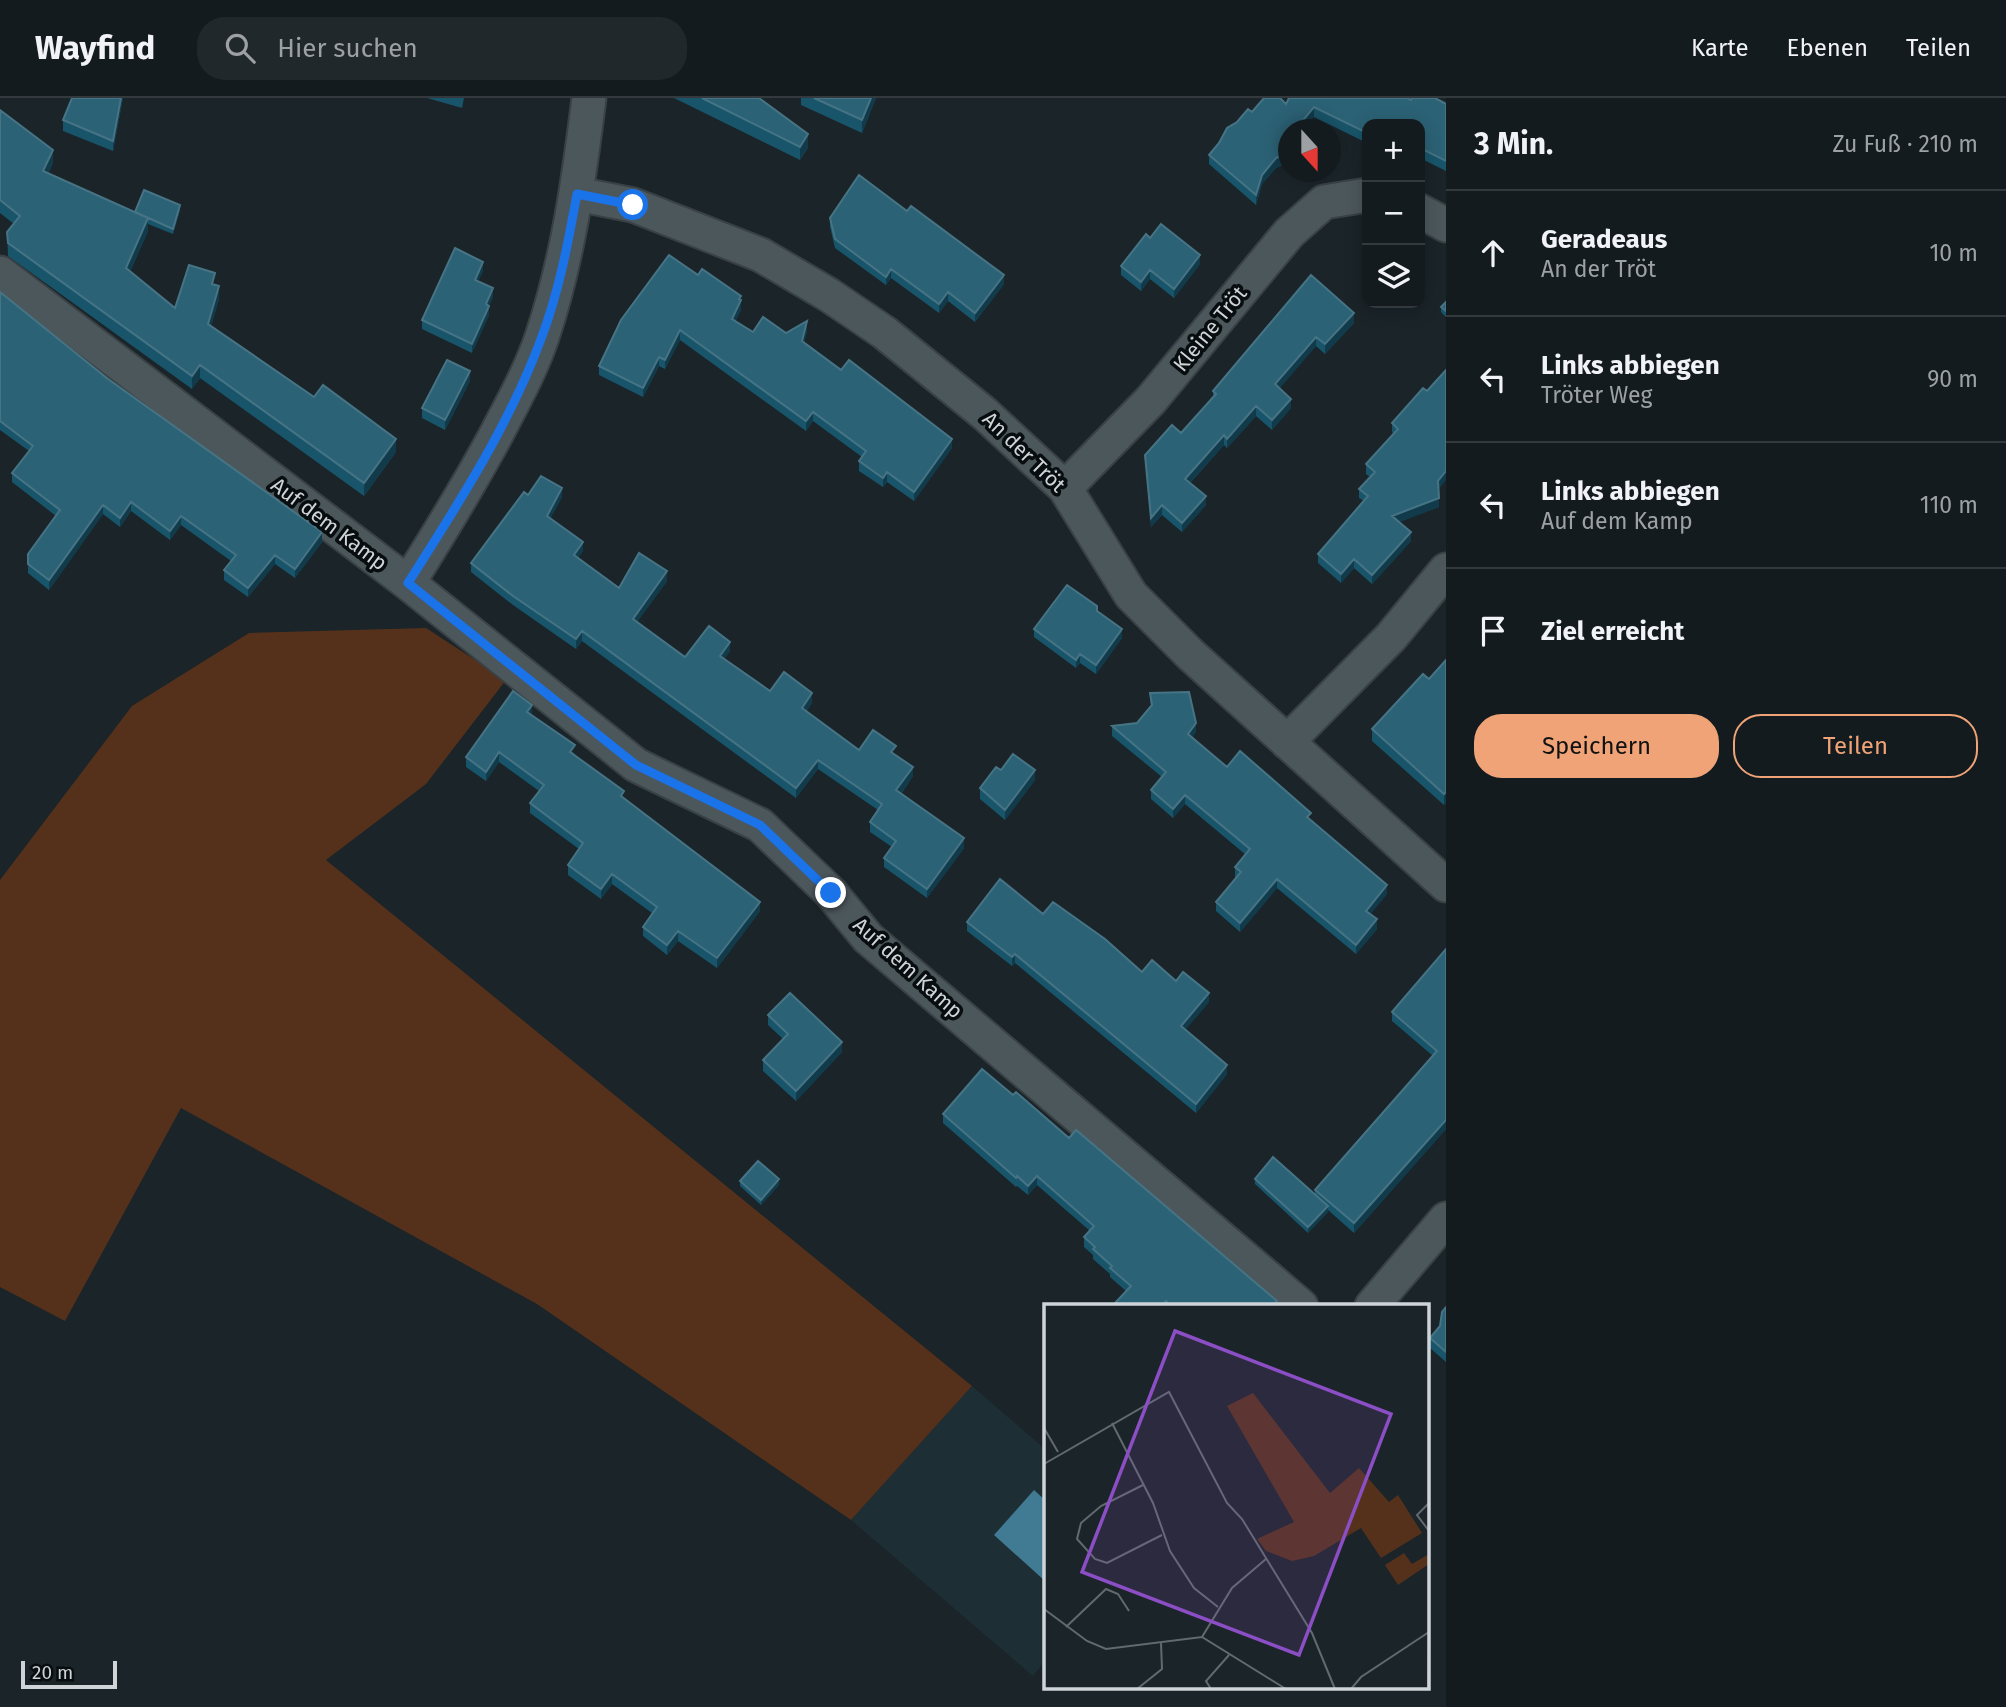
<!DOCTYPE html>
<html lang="de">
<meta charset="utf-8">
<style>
:root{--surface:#141b1f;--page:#21282c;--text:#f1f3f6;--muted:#9da1a4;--line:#33393d;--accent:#efa377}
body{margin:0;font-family:"Fira Sans",sans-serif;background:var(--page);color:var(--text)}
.controls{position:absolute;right:21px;top:21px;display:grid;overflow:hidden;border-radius:14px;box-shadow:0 4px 18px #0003}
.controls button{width:63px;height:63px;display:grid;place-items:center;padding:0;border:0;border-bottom:2px solid var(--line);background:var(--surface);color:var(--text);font:35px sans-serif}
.compass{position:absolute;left:1278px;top:21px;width:63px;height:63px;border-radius:50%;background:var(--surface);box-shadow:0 4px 18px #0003;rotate:159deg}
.scale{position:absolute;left:21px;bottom:18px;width:96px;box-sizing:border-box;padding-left:7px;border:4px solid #ced4d7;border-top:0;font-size:19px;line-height:24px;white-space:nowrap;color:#ced4d7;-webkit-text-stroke:5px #080d0f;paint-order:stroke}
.stop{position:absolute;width:21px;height:21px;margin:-16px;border:5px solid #1a73e8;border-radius:50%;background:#fff}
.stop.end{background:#1a73e8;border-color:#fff;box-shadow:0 2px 7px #0008}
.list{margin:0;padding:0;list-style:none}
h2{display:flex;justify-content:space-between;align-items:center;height:91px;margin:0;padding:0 28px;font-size:30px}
h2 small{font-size:23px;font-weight:400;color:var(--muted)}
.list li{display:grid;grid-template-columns:46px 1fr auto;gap:21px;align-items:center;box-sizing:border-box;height:126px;padding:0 28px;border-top:2px solid var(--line)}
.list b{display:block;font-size:26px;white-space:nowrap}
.list p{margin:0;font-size:23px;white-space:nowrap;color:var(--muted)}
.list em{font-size:23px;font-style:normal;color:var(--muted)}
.actions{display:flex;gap:14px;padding:21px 28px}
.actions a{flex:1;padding:16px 0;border:2px solid var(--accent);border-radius:28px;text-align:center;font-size:24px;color:var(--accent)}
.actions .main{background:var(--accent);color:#111}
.icon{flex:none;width:38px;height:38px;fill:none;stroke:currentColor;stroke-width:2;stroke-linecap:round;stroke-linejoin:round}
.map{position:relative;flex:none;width:1446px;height:1609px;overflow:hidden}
header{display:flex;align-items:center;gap:42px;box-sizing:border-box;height:98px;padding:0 35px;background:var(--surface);border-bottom:2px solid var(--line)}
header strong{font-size:33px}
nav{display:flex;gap:38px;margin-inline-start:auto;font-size:24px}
.search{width:490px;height:63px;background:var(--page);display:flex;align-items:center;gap:18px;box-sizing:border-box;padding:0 24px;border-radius:28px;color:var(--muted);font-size:26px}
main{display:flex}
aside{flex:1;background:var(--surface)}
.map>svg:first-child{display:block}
.built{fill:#1d2e35}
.green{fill:#55311b}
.water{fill:#417a93}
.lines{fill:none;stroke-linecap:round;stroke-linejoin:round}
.minor-casing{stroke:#394144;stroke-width:37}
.minor{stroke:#4c575c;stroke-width:33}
.wall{fill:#19556a}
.shaded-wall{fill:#113b4b}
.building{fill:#2c6276;stroke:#467485;stroke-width:2}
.route{stroke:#1a73e8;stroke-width:9}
.labels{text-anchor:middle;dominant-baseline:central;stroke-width:7;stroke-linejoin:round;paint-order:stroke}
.street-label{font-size:21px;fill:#ced4d7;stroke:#080d0f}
.inset-road{fill:none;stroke:#626a6f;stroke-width:2}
.view{fill:#8c4ec4;fill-opacity:0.15;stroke:#8c4ec4;stroke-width:3.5}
.inset-edge{fill:none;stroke:#ced4d7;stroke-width:3.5}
</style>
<header>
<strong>Wayfind</strong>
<div class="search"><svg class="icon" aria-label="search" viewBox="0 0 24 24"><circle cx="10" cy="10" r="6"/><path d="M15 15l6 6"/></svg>Hier suchen</div>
<nav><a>Karte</a><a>Ebenen</a><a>Teilen</a></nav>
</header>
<main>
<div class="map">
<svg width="1446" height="1609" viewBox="0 0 1446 1609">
<rect width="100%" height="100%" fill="#1a2429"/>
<path class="built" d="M972 1288 1045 1351V1563L1033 1578 851 1422Z"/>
<path class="green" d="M426 530 506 582 426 686 326 762 972 1288 851 1422 537 1206 181 1010 65 1223 0 1189V782L132 608 249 535Z"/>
<path class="water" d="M1034 1392 1045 1402V1483L994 1437Z"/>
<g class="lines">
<g class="minor-casing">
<path id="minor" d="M577 96 633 107 761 157 829 197 885 235 985 316 1065 390 1131 497 1190 556 1446 787
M1420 113 1446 127
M0 175 408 485 636 667 760 727 831 795 868 840 1301 1208
M1065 390 1151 302 1289 135 1324 104 1367 97
M408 485C439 436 469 387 497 335 513 304 531 272 542 239 568 161 579 81 589 0
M1287 644 1391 539 1446 472
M1372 1208 1446 1121"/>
</g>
<use href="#minor" class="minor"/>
</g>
<path class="wall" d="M72 0H123L113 53 63 33V22Z
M427 0H464L462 10Z
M674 0H759L808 50 800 62Z
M801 0H876L862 35 801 7Z
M1411 2 1446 6V73L1420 60V26H1367V45L1314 19 1289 32V48L1286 51V65L1276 70 1262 86 1256 107 1209 66V57L1252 14 1286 6Z
M0 12 53 65 48 76 135 114 180 112 173 136 148 126V133L130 174 175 210 215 187 219 201 211 228 396 354 364 398 200 280 192 291 8 158 7 134 14 126 0 115Z
M830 120 1004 186 975 224 948 203 939 215 891 180 886 187 835 150 830 129Z
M1150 140 1200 166 1174 200 1150 181 1141 193 1121 177V168Z
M483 173 478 183 493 199 489 208V217L472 255 422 231V222Z
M698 177 741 198V212L735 223 753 234 786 235 807 233 804 244 952 350 914 403 887 384 883 389 859 373V363L862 359 813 323 806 333 680 242 665 271 659 268 643 299 599 277V268Z
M1311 177 1354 225 1325 256 1316 248 1279 290 1291 310 1272 332 1256 318 1227 350 1224 347 1190 385 1206 407 1182 434 1162 417 1151 429 1145 357 1181 335 1213 300V293Z
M0 194 108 281 322 444 295 480 275 466 248 499 224 482V472L231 463 181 427 170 442 131 413 120 429 103 416 49 492 28 475V456L56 418 12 384V375L29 353 0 332Z
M1446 204V219L1441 214V209Z
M470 283 445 332 422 320V310Z
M1423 290 1438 391 1439 409 1399 424 1411 443 1372 486 1354 470 1341 485 1318 465V456L1364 403 1359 400V391L1370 379 1366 376V366L1394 336 1392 334V325Z
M528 397 562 399 550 421 583 453 578 460 619 490 667 483 637 524 685 559 730 553 724 561 770 593 812 605 806 614 859 652 896 657 913 678 901 696 964 750 927 800 884 769V760L892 749 870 734V724L878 712 818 671 796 700 582 543 576 551 513 507 471 474V465Z
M1097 513 1122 540 1096 576 1080 565 1076 570 1034 539V531Z
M1446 562V705L1444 707 1372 643V631L1429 581Z
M1150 595 1196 634 1192 639 1227 669 1311 722 1387 796 1370 816 1377 831 1356 856 1277 790 1240 834 1216 813V804L1236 780 1235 779V769L1246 757 1185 706 1173 720 1151 701V692L1162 679 1112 638V628L1137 625 1151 609Z
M532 617 624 701 760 813 717 870 678 843 667 857 643 838V829L652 815 612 786 601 801 568 777V767L579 751 530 715V705L539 693 499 664 486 683 466 669V659Z
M1001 672 1035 682 1005 722 980 701V690Z
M1043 816 1142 874 1176 883 1209 904 1185 932 1227 976 1196 1015 1015 865 1012 868 967 833V824Z
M1446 851V1031L1354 1135 1328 1112V1114L1308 1135 1255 1086V1081L1315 1097V1092L1433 958 1392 923V914Z
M768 917 842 954 796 1003 763 973V962L783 941 768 927Z
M1013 997 1069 1040 1277 1208H1114V1206L1126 1193 1110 1179V1176L1093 1161V1157L1084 1149V1139L1090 1133 1037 1087 1028 1097 1017 1088 1016 1089 943 1025V1016Z
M740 1083 779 1087 761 1107 740 1088Z
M1446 1209V1264L1430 1250V1240L1440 1228Z"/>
<path class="shaded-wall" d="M121 0H123L113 53V43Z
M871 0H876L862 35V22Z
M1314 9V19L1303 32H1295Z
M808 36V50L800 62V49Z
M1289 39V48L1286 51V41Z
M53 52V65L43 86V73Z
M1286 56V65L1276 70 1262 86 1256 107V97L1262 77 1276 60Z
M180 107V112L173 136V131Z
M148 120V133L126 183V170Z
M1200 157V166L1174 200V191Z
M483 164V173L475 191V182Z
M891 171V180L886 187V179Z
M1150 172V181L1141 193V184Z
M1004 177V186L975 224V215Z
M219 188V201L208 239V226Z
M493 190V199L489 208V217L472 255V246L486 206Z
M948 194V203L939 215V206Z
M741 198V212L732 231V221Z
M1354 215V225L1325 256V246Z
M807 223V233L802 252V243Z
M680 232V242L665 271V262Z
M1316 239V248L1275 296V286Z
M659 259V268L643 299V290Z
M200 267V280L192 291V278Z
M470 273V283L445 332V322Z
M1291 301V310L1272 332V322Z
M1256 308V318L1227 350V341Z
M813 314V323L806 333V323Z
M1224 337V347L1185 390V381Z
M396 341V354L364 398V385Z
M952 341V350L914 403V394Z
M1446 373V382L1438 392V383Z
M887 374V384L883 389V380Z
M562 390V399L547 427V418Z
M1206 398V407L1182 434V425Z
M1439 400V409L1392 427V418Z
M131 404V413L120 429V420Z
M103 407V416L49 492V482Z
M1162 407V417L1151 429V420Z
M181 418V427L170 442V433Z
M322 434V444L295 480V471Z
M1411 434V443L1372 486V477Z
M583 444V453L574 466V457Z
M275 457V466L248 499V490Z
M1354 461V470L1341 485V476Z
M667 473V483L633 530V521Z
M1122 531V540L1096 576V567Z
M582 533V543L576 551V541Z
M730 544V553L720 567V558Z
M1080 556V565L1076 570V562Z
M812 595V605L802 620V610Z
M532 607V616L527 614Z
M1196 625V634L1188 645V636Z
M499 654V664L486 683V674Z
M818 662V671L796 700V690Z
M913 669V678L896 702V692Z
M1035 672V682L1005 722V712Z
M1446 694V705L1444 707V696Z
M1185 697V706L1173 720V711Z
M964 740V750L927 800V791Z
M612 776V786L601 801V791Z
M1277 781V790L1240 834V825Z
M1387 787V796L1366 822V813Z
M760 804V813L717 870V860Z
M1377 821V831L1356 856V847Z
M678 833V843L667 857V847Z
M1015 856V865L1012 868V859Z
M1209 895V904L1181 937V928Z
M842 944V954L796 1003V993Z
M1227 967V976L1196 1015V1006Z
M1446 1022V1031L1354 1135V1125Z
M1037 1078V1087L1028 1097V1088Z
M779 1081V1087L761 1107V1102Z
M1328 1108V1114L1308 1135V1129Z"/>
<path class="building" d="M72 0H121L113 43 63 22Z
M702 0H759L808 36 800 49Z
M814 0H871L862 22Z
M1264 0H1280L1286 6 1289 0H1407L1411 2 1412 0H1435L1446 6V63L1420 50V26H1367V35L1314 9 1295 32H1289V39L1286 41V56L1276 60 1262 77 1256 97 1209 57 1219 45 1227 30 1237 24 1248 11 1252 14Z
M0 12 53 52 43 73 148 120 126 170 175 210 189 167 215 175 212 186 219 188 208 226 314 299 323 287 396 341 364 385 200 267 192 278 8 145 7 134 20 118 0 102Z
M859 77 907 113 911 108 1004 177 975 215 948 194 939 206 891 171 886 179 835 141 830 120Z
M144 92 180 107 173 131 135 114Z
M1161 126 1200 157 1174 191 1150 172 1141 184 1121 168 1146 136 1150 140Z
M455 150 483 164 475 182 493 190 486 206 489 208 472 246 422 222Z
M669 157 698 177 702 171 741 198 739 201 741 202 732 221 753 234 763 219 786 235 807 223 802 243 841 272 849 262 952 341 914 394 887 374 883 380 859 363 866 353 813 314 806 323 680 232 665 262 659 259 643 290 599 268 621 222Z
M1311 177 1354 215 1325 246 1316 239 1275 286 1291 301 1272 322 1256 308 1227 341 1224 337 1185 381 1206 398 1182 425 1162 407 1151 420 1145 357 1172 327 1181 335 1216 296 1213 293Z
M0 194 108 281 322 434 295 471 275 457 248 490 224 472 236 457 181 418 170 433 131 404 120 420 103 407 49 482 28 466V456L60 412 12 375 33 348 0 323Z
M1446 204V213L1441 209Z
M447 262 470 273 445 322 422 310Z
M1446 272V373L1438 383 1439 400 1392 418 1411 434 1372 477 1354 461 1341 476 1318 456 1368 398 1359 391 1375 374 1366 366 1398 331 1392 325 1423 290 1427 293Z
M541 378 562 390 547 418 583 444 574 457 619 490 639 455 667 473 633 521 685 559 709 528 730 544 720 558 770 593 784 574 812 595 802 610 859 652 873 632 896 648 891 654 913 669 896 692 964 740 927 791 884 760 896 743 870 724 882 706 818 662 796 690 582 533 576 541 513 498 471 465 524 394 528 397Z
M1067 487 1097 508V513L1122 531 1096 567 1080 556 1076 562 1034 531Z
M1446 562V694L1444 696 1372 631 1423 576 1429 581Z
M513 593 532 607 527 614 575 647 570 654 624 693 621 698 760 804 717 860 678 833 667 847 643 829 657 809 612 776 601 791 568 767 583 745 530 705 544 687 499 654 486 674 466 659Z
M1189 594 1196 625 1188 636 1227 669 1240 653 1311 715 1307 719 1387 787 1366 813 1377 821 1356 847 1277 781 1240 825 1216 804 1241 774 1235 769 1250 751 1185 697 1173 711 1151 692 1166 674 1112 628 1137 625 1152 607 1150 595Z
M1013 656 1035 672 1005 712 980 690 996 669 1001 672Z
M1000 781 1043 816 1053 804 1105 841 1142 874 1152 862 1176 883 1183 874 1209 895 1181 928 1227 967 1196 1006 1015 856 1012 859 967 824Z
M1446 851V1022L1354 1125 1315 1092 1437 953 1392 914Z
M790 895 842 944 796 993 763 962 788 936 768 917Z
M982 971 1013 997 1016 994 1069 1040 1076 1032 1277 1203 1272 1208H1171L1166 1203 1161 1208H1117L1114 1206 1131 1188 1110 1170 1112 1168 1093 1151 1095 1149 1084 1139 1094 1128 1037 1078 1028 1088 1017 1078 1016 1080 943 1016Z
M1273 1059 1328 1108 1308 1129 1255 1081Z
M758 1063 779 1081 761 1102 740 1083Z
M1446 1209V1254L1430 1240 1440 1228 1442 1214Z"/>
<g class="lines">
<path class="route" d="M633 107 577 96C568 145 559 194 541 241 509 328 457 408 408 485L636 667 760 727 831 795"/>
</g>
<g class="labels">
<g class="street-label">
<text transform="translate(1210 231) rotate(-51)">Kleine Tröt</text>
<text transform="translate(1024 354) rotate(44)">An der Tröt</text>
<text transform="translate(329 426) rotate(37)">Auf dem Kamp</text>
<text transform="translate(908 870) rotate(42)">Auf dem Kamp</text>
</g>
</g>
<g transform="translate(1044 1206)">
<rect width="385" height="385" fill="#1a2429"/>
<path d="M209 89 286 189 315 164 345 198 354 191 378 229 337 254 317 224 270 252 248 257 222 247 213 235 250 218 183 102ZM360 249 368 260 385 250V260L354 281 341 261Z" fill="#55311b"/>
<path class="inset-road" d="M68 119 109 199 126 247 150 284 174 303M0 124 14 148M0 160 125 88 183 199 198 215 268 329 291 385M99 181 57 202 37 219 33 235 51 255 63 259 118 231M385 199 373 211 385 227M0 305 43 337 62 345 158 333 242 385M22 323 62 285 74 290 85 307M158 333 188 284 222 255M93 385 118 365 117 339M167 385 162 377 185 351M307 385 317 373 385 328M384 385 385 330"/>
<path class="view" d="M131 27 347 110 255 351 38 268Z"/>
<rect width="385" height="385" class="inset-edge"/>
</g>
</svg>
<div class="controls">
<button>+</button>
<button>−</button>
<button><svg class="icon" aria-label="layers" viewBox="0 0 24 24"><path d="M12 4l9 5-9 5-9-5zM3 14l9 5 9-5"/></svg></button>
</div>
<svg class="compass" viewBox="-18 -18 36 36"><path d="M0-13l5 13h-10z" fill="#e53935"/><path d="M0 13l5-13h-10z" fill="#9da1a4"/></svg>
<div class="scale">20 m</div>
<div class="stop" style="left:633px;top:107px"></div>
<div class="stop end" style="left:831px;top:795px"></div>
</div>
<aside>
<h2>3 Min.<small>Zu Fuß · 210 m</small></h2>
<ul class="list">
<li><svg class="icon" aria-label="ahead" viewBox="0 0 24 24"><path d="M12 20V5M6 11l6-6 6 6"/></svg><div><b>Geradeaus</b><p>An der Tröt</p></div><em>10 m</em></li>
<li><svg class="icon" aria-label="left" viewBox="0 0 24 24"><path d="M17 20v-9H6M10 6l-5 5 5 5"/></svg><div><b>Links abbiegen</b><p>Tröter Weg</p></div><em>90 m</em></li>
<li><svg class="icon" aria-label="left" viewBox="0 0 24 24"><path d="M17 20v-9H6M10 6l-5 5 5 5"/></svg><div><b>Links abbiegen</b><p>Auf dem Kamp</p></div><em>110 m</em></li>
<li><svg class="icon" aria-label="arrive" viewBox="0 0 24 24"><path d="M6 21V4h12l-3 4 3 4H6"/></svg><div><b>Ziel erreicht</b></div></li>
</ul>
<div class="actions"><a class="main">Speichern</a><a>Teilen</a></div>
</aside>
</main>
